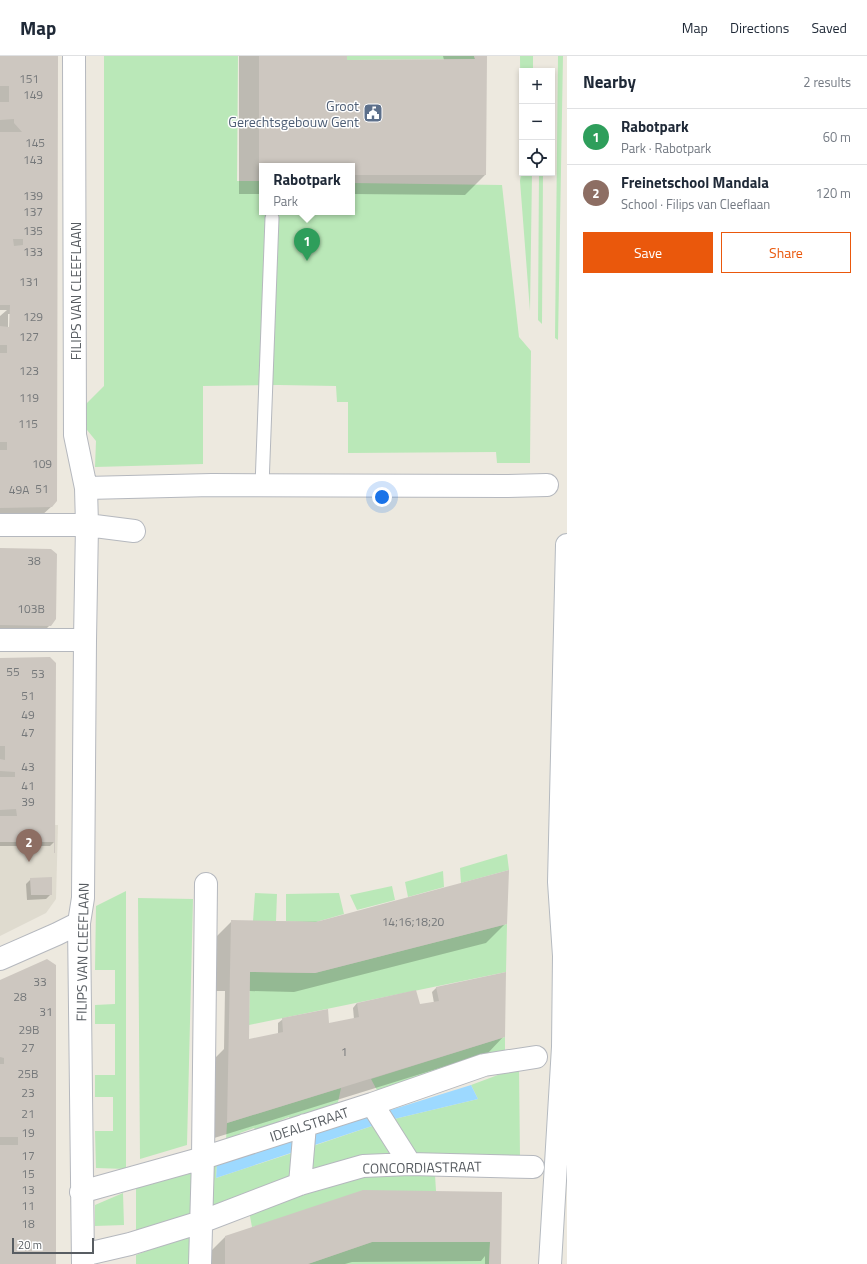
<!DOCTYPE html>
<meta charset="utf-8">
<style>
:root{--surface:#fff;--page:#f2f2f3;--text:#1f2937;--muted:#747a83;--line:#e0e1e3;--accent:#ea580c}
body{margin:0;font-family:"Titillium Web",sans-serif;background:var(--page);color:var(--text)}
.controls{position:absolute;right:12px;top:12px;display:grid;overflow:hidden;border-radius:0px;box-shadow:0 2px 6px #0003}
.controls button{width:36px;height:36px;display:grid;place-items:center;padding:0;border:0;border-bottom:1px solid var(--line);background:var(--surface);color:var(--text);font:20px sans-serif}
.scale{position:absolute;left:12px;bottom:10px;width:82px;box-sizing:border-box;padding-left:4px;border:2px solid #585d62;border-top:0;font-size:11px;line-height:14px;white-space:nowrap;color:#585d62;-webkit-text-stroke:3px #fff;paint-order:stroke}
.you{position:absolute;left:382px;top:441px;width:14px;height:14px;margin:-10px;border:3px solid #fff;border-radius:50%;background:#1a73e8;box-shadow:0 0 0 6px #1a73e833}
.badge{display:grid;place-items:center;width:26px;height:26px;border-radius:50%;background:var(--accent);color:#fff;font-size:13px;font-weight:700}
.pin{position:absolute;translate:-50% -33px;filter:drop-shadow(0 1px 2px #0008)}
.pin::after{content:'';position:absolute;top:21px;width:14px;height:12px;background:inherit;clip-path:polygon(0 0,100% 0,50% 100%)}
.popup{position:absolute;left:259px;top:107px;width:96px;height:52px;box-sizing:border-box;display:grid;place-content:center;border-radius:0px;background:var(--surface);filter:drop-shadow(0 1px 3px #0005);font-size:13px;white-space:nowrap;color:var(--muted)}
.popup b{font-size:15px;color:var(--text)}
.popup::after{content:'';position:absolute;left:50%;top:100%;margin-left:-8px;border:8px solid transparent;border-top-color:var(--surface)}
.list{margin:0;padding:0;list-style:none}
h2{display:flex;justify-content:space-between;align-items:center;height:52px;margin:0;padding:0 16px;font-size:17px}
h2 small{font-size:13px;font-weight:400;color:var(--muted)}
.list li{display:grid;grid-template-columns:26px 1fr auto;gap:12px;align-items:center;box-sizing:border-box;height:56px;padding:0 16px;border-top:1px solid var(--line)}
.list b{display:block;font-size:15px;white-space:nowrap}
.list p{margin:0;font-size:13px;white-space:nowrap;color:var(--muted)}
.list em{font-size:13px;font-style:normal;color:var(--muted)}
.actions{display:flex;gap:8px;padding:12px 16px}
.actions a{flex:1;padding:9px 0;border:1px solid var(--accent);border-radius:0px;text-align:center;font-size:14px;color:var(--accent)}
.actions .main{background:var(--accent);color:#fff}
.icon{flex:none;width:22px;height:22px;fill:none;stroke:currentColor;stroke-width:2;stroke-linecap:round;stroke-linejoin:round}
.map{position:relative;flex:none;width:567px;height:1208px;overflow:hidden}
header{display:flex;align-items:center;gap:24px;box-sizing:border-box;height:56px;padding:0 20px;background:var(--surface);border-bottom:1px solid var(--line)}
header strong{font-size:19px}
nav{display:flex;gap:22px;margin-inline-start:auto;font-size:14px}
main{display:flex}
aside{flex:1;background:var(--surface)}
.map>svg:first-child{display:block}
.education{fill:#dfdbcf}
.green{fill:#bae8b8}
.water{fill:#9dd9ff}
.shadow{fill:#0003;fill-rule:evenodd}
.building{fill:#cdc7c0;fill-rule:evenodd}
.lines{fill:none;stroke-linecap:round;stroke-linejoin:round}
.lane-casing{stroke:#b5b8be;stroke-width:15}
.street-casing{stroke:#b5b8be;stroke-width:24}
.secondary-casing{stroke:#b5bac0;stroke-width:24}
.lane{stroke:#fff;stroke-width:13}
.street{stroke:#fff;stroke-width:22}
.secondary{stroke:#fff;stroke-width:22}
.labels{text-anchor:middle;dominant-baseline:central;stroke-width:3;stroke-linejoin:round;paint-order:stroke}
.number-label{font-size:12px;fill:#75787a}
.service-label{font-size:14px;fill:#4e5e75;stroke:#fff;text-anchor:end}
.street-label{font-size:14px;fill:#585d62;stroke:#fff}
</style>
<header>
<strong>Map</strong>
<nav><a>Map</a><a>Directions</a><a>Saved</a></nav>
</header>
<main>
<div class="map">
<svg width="567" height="1208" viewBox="0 0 567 1208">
<rect width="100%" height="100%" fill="#ede9df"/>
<path class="education" d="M0 769H58L56 843 46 857 0 880Z"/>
<path class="green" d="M104 0H238L237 125H262V156H352V127L502 129 519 281 531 295 530 407H497L496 396 348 397V346H337L336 330 279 329 203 330V408L95 411 96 385 83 369V351L104 330Z
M347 0H474L475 3 347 4Z
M520 0H533V15H522V117H532L530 255 520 125 521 118Z
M558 0H563L558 284 555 282Z
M539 117H543L542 268 538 264Z
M507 798 509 814 461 827 460 812Z
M443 815 444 831 408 841 405 826Z
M392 830 395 844 357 854 350 839Z
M126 835V1113L96 1112 95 1075H113V1041H95V1019H115V968H95V949L115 948V914H95L96 850Z
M255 837 277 838 276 865H253Z
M339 837 344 858 316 866 286 865V838Z
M138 842 193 843 187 1089 140 1103Z
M507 868 506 916 249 969 250 916 315 917Z
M505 981V998L379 1038 371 1023Z
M519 1011 520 1102 415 1099 390 1064 478 1043 471 1029Z
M341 1032 337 1051 291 1065 289 1061 279 1065 280 1069 256 1075 254 1072 240 1077 241 1081 226 1085 227 1067Z
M375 1069 392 1100 307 1117 313 1090Z
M292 1097 293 1123 210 1153 211 1109 217 1108 216 1122Z
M193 1113 192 1158 136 1177V1131Z
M359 1117 435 1119 436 1135 252 1171 249 1155Z
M123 1137 124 1169 95 1170V1149Z
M192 1178 190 1208H136V1199Z
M372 1186H490L489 1208H308Z"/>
<path class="water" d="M471 1029 478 1043 390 1064 216 1122 217 1108Z"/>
<path class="shadow" d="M0 0H57L51 451 41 460H0V260L7 254H0ZM8 258H10V276H8Z
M239 0H346V5L444 4 443 0H486L485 119 465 139 352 138V110H262V138H239Z
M0 494 50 569 40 579 0 578Z
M0 603 55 785 50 790H0Z
M31 823 51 838 46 843 27 844 26 828Z
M232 865 506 867 486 887 294 936 249 935 248 984 278 978V967L283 963 328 968 354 963 353 952 357 947 417 950 434 947 432 936 437 931 504 980 488 997 211 1083 213 1004 224 993 225 935H210L212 885Z
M0 926 55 1208H0Z
M501 1137 500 1208H485V1200L481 1205 352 1206 345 1208H205V1201L225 1181Z"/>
<path class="building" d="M0 0H58L57 445 52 451 0 452V394H7V386H0V297H7V289H0V270L9 271 10 249H0V76H22L14 67V63L0 64V46H9V30H0ZM13 183H23V189L14 190Z
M259 0H347V4L475 3 474 0H487L486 119H352V110H262V118H259Z
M0 492 51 493 57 498 56 563 51 570 0 569Z
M50 601 56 607 55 797H54V786H0V760H17L16 753 0 754V721H15V716L0 715V703L5 704V690H0V602Z
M509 814 507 868 315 917 250 916 249 983 283 976 282 962 328 953 329 967 359 961 357 947 416 934 420 948 439 945 436 931 506 916 505 981 227 1067 231 864 316 866Z
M52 821V839H31L30 822Z
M47 903 56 909V1208H0V1089H18V1081H0V1008H4V1002L0 1001V924Z
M363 1134 502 1136 501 1208H489L490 1186H372L308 1208H225V1180Z"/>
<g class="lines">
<g class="lane-casing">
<path id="lane" d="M262 430 272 162"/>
</g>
<g class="street-casing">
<path id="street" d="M74 0 75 379 86 432 87 469 85 584 83 842 79 867 83 1208
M86 432 212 429 506 430 547 429
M0 469H87L134 475
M0 584H85
M0 903 57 878 79 867
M372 1048 410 1108
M300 1128 305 1069
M81 1136 203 1102 372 1048 484 1009 536 1001
M83 1199 130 1188 201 1166 300 1128 363 1110 410 1108 533 1111
M200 1208 203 1102 206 828"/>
</g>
<g class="secondary-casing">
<path id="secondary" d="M550 1208 563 991 564 900 559 826 567 489"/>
</g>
<use href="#lane" class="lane"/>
<use href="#street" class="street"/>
<use href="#secondary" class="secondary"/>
</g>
<defs>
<g id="civic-square" transform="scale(1)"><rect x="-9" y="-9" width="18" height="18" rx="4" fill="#5c6f8a" stroke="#fff"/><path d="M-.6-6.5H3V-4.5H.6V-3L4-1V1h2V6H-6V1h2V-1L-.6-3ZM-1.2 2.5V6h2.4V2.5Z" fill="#fff"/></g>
</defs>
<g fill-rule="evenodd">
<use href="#civic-square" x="373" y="57"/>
</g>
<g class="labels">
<g class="number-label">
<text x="29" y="22">151</text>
<text x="33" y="38">149</text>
<text x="35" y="86">145</text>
<text x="33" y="103">143</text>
<text x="33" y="139">139</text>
<text x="33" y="155">137</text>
<text x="33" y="174">135</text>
<text x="33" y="195">133</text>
<text x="29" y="225">131</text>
<text x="33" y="260">129</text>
<text x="29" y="280">127</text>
<text x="29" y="314">123</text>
<text x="29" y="341">119</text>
<text x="28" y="367">115</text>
<text x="42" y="407">109</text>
<text x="42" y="432">51</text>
<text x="19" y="433">49A</text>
<text x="34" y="504">38</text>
<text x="31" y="552">103B</text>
<text x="13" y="615">55</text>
<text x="38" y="617">53</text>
<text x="28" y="639">51</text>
<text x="28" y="658">49</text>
<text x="28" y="676">47</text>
<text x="28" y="710">43</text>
<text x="28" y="729">41</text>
<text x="28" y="745">39</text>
<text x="413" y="865">14;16;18;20</text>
<text x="40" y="925">33</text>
<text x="20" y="940">28</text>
<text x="46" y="955">31</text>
<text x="29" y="973">29B</text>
<text x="28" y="991">27</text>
<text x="344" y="995">1</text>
<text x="28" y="1017">25B</text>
<text x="28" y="1036">23</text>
<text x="28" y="1057">21</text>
<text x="28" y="1076">19</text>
<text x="28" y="1099">17</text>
<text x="28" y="1117">15</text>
<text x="28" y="1133">13</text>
<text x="28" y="1149">11</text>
<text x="28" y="1167">18</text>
</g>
<g class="service-label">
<text x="359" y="49">Groot<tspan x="359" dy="16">Gerechtsgebouw Gent</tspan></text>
</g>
<g class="street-label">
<text transform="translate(75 235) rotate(-90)">FILIPS VAN CLEEFLAAN</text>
<text transform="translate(82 896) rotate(-89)">FILIPS VAN CLEEFLAAN</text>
<text transform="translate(309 1068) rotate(-18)">IDEALSTRAAT</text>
<text transform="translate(422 1111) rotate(-1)">CONCORDIASTRAAT</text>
</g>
</g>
</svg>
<div class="controls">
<button>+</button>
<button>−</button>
<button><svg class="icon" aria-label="locate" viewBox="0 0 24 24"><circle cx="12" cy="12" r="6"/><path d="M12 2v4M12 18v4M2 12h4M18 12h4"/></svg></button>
</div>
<div class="scale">20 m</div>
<div class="you"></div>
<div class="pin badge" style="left:307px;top:205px;background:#2e9e5b">1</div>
<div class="popup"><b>Rabotpark</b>Park</div>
<div class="pin badge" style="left:29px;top:806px;background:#8d6e63">2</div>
</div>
<aside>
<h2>Nearby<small>2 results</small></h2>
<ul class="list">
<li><span class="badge" style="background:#2e9e5b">1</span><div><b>Rabotpark</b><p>Park · Rabotpark</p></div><em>60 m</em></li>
<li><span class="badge" style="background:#8d6e63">2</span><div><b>Freinetschool Mandala</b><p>School · Filips van Cleeflaan</p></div><em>120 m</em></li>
</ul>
<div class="actions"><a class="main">Save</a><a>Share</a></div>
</aside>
</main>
